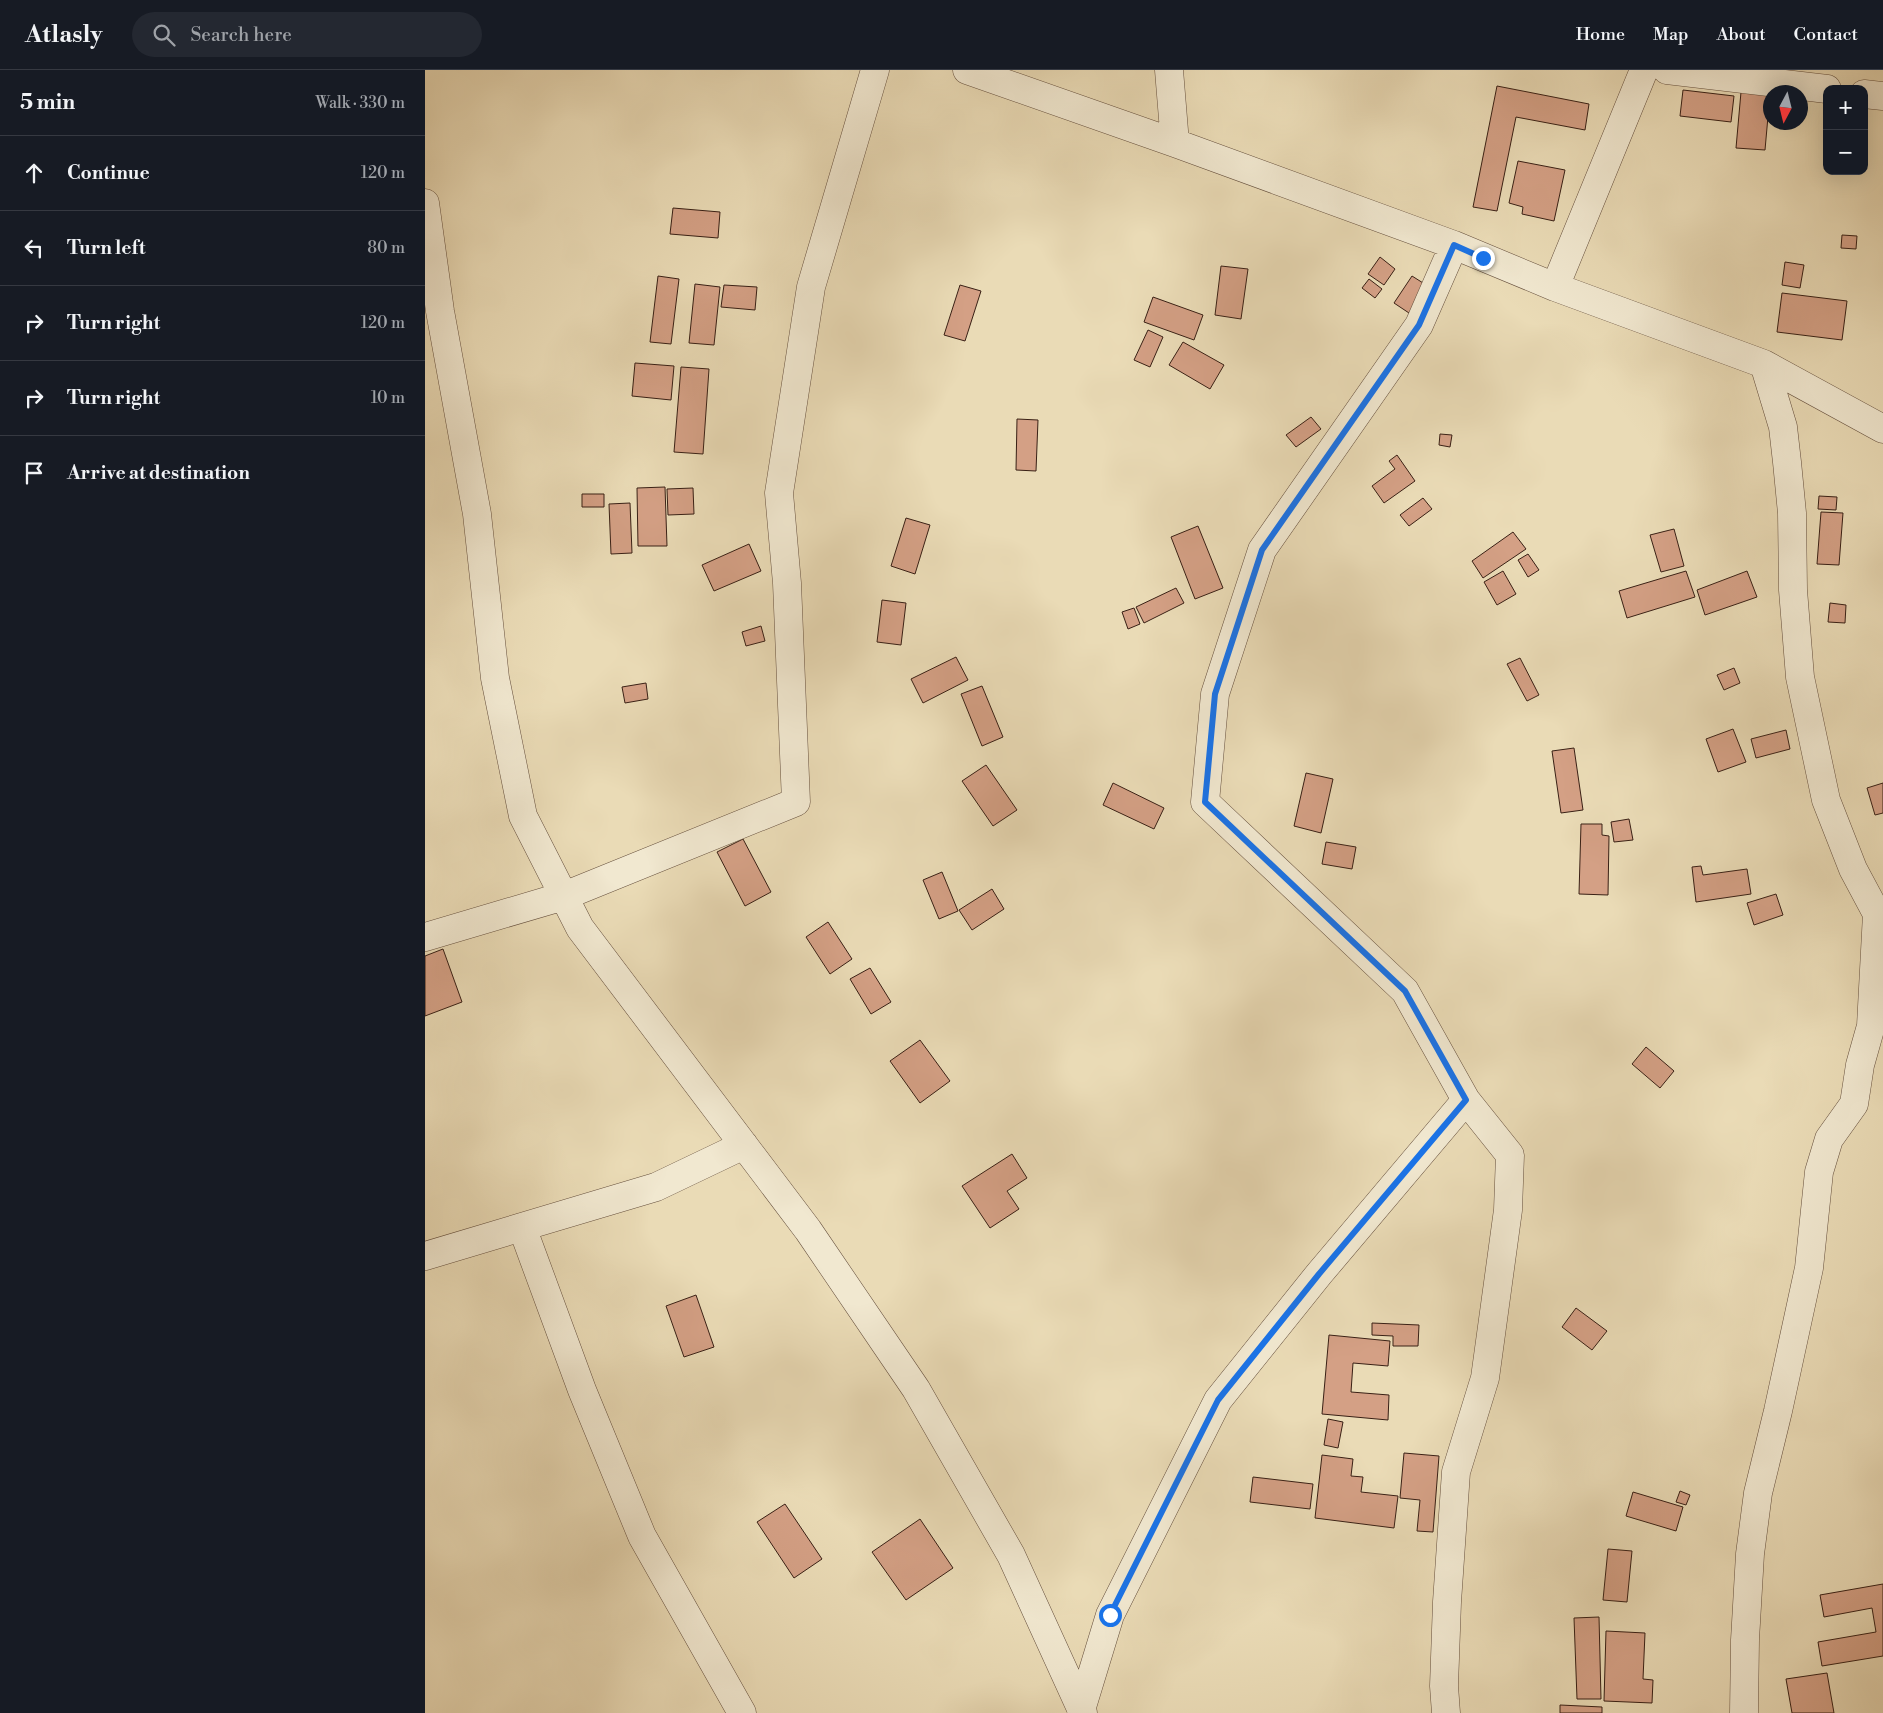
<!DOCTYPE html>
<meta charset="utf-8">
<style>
:root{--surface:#171b24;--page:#242831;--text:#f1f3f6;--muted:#9ea1a6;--line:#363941}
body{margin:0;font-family:"Libre Bodoni",serif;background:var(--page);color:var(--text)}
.controls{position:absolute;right:15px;top:15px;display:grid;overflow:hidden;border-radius:10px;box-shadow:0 5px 20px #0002}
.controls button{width:45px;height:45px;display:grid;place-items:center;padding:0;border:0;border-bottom:1px solid var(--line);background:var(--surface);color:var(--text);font:25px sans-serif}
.compass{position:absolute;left:1338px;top:15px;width:45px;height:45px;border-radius:50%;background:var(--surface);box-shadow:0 5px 20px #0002;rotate:187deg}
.stop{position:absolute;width:15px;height:15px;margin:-11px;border:4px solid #1a73e8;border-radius:50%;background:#fff}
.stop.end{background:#1a73e8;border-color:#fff;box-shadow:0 1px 5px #0008}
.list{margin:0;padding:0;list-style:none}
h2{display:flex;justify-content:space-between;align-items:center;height:65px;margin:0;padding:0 20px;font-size:21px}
h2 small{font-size:16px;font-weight:400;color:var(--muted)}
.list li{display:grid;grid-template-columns:32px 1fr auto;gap:15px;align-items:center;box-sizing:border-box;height:75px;padding:0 20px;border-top:1px solid var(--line)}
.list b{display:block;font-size:19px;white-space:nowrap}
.list em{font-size:16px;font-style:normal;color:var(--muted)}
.icon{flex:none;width:28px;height:28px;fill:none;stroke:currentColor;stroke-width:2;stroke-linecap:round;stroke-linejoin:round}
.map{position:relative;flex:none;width:1458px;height:1643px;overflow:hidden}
header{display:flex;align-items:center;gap:30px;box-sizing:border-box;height:70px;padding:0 25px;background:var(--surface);border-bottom:1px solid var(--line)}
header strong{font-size:24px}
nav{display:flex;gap:28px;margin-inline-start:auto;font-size:18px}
.search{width:350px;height:45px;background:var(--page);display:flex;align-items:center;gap:12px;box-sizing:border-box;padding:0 18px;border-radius:28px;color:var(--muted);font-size:19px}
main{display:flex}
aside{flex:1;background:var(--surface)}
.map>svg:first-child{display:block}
.building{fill:#d4a085;stroke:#392015}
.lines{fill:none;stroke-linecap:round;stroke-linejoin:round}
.minor-casing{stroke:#654f3d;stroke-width:29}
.minor{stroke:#f1e8d0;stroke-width:28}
.route{stroke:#1a73e8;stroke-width:6}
</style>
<header>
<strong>Atlasly</strong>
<div class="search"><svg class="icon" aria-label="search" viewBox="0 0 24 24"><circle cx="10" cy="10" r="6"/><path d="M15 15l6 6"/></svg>Search here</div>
<nav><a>Home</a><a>Map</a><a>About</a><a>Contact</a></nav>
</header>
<main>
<aside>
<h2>5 min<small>Walk · 330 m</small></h2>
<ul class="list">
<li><svg class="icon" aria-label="ahead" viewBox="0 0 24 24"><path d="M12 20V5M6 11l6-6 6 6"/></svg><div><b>Continue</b></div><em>120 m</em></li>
<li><svg class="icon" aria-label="left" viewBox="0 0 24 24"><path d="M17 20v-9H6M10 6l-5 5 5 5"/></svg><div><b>Turn left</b></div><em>80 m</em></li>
<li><svg class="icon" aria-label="right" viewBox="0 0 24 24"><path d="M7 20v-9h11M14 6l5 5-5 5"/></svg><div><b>Turn right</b></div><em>120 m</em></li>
<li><svg class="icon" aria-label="right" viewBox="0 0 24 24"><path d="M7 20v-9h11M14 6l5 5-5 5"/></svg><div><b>Turn right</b></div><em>10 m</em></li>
<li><svg class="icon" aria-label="arrive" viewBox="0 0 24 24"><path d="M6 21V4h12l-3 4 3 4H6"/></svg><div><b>Arrive at destination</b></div></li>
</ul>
</aside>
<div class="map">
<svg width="1458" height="1643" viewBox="0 0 1458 1643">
<rect width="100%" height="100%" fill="#eadbb6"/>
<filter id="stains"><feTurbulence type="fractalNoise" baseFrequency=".004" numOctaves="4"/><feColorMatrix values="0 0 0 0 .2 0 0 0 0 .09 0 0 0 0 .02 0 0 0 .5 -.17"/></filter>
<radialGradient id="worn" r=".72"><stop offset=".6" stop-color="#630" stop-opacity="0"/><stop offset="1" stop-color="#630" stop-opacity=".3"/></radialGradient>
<path class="building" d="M1072 16 1164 34 1160 60 1091 47 1072 141 1048 137Z
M1258 20 1309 26 1306 52 1255 46Z
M1316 22 1345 24 1340 80 1311 78Z
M1093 91 1140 100 1129 151 1097 144 1098 137 1084 133Z
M248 138 295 142 293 168 245 164Z
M1417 165 1432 166 1431 179 1416 178Z
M955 187 970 199 959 215 943 204Z
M1360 192 1379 195 1375 218 1357 215Z
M796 196 823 199 816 249 790 245Z
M233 206 254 209 246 274 225 272Z
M987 206 1006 218 987 245 969 233Z
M944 209 957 219 950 228 937 218Z
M270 214 295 217 289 275 264 273Z
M299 215 332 217 330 240 296 237Z
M535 215 556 221 540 271 519 265Z
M1357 223 1422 231 1417 270 1352 262Z
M728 227 778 245 769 270 719 252Z
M723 260 738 267 725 297 709 290Z
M758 272 799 295 785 319 744 295Z
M210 293 249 296 246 330 207 326Z
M256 297 284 299 278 384 249 382Z
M886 347 896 359 871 377 861 365Z
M592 349 613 350 611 401 591 400Z
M1015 364 1027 365 1025 377 1014 375Z
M972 385 990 411 959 433 947 416 970 399 964 391Z
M240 417 242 476H213L212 418Z
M268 418 269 444 243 445 242 419Z
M157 424H179V437H157Z
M1394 426 1412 427 1411 440 1393 439Z
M998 428 1007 439 984 456 975 445Z
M205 433 207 483 186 484 184 434Z
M1396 442 1418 443 1414 495 1392 494Z
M481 448 505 455 490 504 466 496Z
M773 456 798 518 770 529 746 467Z
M1249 459 1259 496 1236 502 1225 465Z
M1088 462 1101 479 1058 508 1047 491Z
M324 474 336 501 289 521 277 495Z
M1103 484 1114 500 1103 507 1093 490Z
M1078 501 1091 524 1072 535 1059 512Z
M1261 501 1270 527 1202 548 1194 521Z
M1322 501 1332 527 1280 545 1272 520Z
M751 518 759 533 719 553 711 537Z
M457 530 481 533 476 575 452 572Z
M1405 533 1421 535 1420 553 1403 552Z
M709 538 715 554 703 559 697 542Z
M336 556 340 571 321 576 317 562Z
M531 587 543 610 498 633 486 609Z
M1095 588 1114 625 1102 631 1082 594Z
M1309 598 1315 613 1299 620 1292 605Z
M221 613 223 629 200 633 197 617Z
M557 616 578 667 557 676 536 624Z
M1308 659 1321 692 1293 702 1281 669Z
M1361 660 1365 679 1331 688 1326 669Z
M1149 678 1158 740 1136 743 1127 681Z
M561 695 592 740 568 756 537 711Z
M881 703 908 709 896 763 869 756Z
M688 713 739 738 729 759 678 735Z
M1458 713V743L1450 745 1442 718Z
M1204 749 1208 770 1189 772 1186 752Z
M1156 754H1177V765L1184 766 1183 825 1154 824Z
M318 769 346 822 320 836 292 782Z
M901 772 931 777 927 799 897 794Z
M1276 796 1278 805 1322 799 1326 824 1271 832 1267 797Z
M517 802 533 841 514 849 498 810Z
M567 819 579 839 547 860 534 840Z
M1351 824 1358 845 1329 855 1322 833Z
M403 852 427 889 405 904 381 867Z
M18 879 37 932 0 946V886Z
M445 898 466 932 446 944 425 909Z
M495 970 525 1011 495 1033 465 991Z
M1221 977 1249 1001 1235 1018 1207 994Z
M587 1084 602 1108 582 1121 594 1139 565 1158 537 1116Z
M271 1225 289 1277 259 1287 241 1236Z
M1151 1238 1182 1261 1167 1280 1137 1257Z
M947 1253 994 1255 993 1276H968V1266L947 1265Z
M904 1265 965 1271 963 1296 928 1293 926 1322 964 1325 963 1350 897 1344Z
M903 1349 918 1352 913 1378 899 1375Z
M979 1383 1014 1386 1008 1462 992 1461 995 1430 975 1428Z
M897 1385 928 1389 926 1406 938 1407 936 1422 973 1426 969 1458 890 1448Z
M828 1407 888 1414 885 1439 825 1432Z
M1255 1421 1265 1425 1261 1435 1251 1432Z
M1208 1422 1258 1437 1251 1461 1201 1446Z
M360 1434 397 1489 369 1508 332 1452Z
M495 1449 528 1498 481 1530 447 1482Z
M1183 1479 1207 1481 1202 1532 1178 1530Z
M1458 1514V1586L1397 1596 1393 1572 1451 1562 1447 1538 1399 1547 1395 1525Z
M1174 1547 1176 1629H1152L1149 1548Z
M1181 1561 1220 1563 1218 1609 1228 1610 1227 1633 1179 1631Z
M1402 1603 1409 1643H1367L1361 1609Z
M1135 1635 1177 1637V1643H1135Z"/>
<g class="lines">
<g class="minor-casing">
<path id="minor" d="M542 0 750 73 1029 175 1130 217 1339 294 1458 359
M744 0 750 73
M1242 0 1402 19
M1439 24 1458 26
M0 133 15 241 52 444 70 608 98 746 155 858 383 1160 491 1319 586 1485 658 1643
M1130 217 1219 0
M0 867 139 826 371 732 362 513 354 423 386 217 450 0
M97 1157 157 1320 217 1466 317 1643
M0 1186 231 1117 319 1075
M656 1640 685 1545 793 1330 894 1204 1041 1030 980 921 780 732 790 624 837 480 994 255 1029 175
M1021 1643 1019 1616 1022 1532 1031 1402 1060 1308 1083 1140 1085 1085 1041 1030
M1319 1643 1320 1570 1325 1484 1333 1423 1353 1341 1384 1198 1394 1102 1404 1069 1429 1034 1435 995 1446 956 1452 844 1428 799 1401 730 1375 607 1368 520 1367 443 1362 392 1358 357 1339 294"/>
</g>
<use href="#minor" class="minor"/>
</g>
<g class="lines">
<path class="route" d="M685 1545 793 1330 894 1204 1041 1030 980 921 780 732 790 624 837 480 994 255 1029 175 1058 188"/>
</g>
<rect width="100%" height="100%" filter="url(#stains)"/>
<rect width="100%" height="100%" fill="url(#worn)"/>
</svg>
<div class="controls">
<button>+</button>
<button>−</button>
</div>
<svg class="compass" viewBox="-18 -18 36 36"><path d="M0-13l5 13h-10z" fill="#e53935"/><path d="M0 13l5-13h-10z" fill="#9ea1a6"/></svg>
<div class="stop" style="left:685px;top:1545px"></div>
<div class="stop end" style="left:1058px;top:188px"></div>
</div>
</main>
